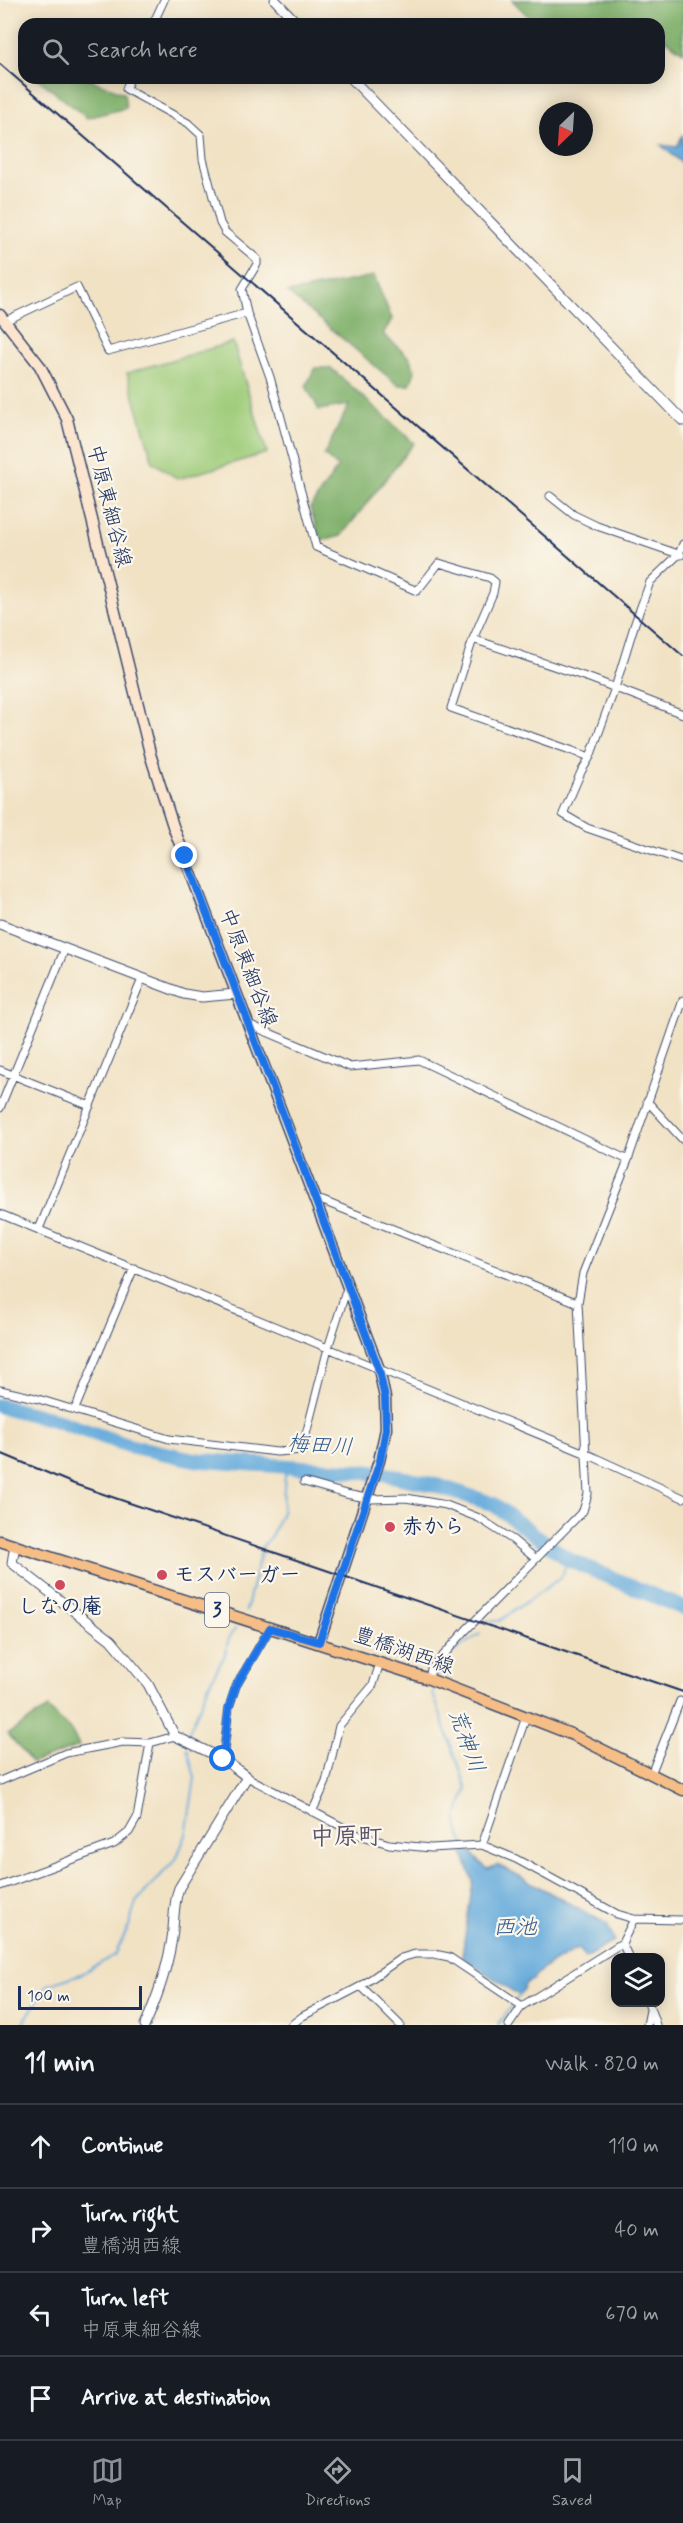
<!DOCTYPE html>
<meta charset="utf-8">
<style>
:root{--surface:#171b24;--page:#20242c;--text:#f1f3f6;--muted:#9ea1a6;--line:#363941;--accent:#8c9099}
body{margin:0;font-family:Mynerve,"Klee One",sans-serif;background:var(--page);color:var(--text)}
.controls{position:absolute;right:18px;bottom:18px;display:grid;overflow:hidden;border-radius:12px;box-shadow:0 3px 15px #0003}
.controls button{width:54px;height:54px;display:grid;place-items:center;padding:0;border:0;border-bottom:2px solid var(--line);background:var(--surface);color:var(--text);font:30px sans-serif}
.compass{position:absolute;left:539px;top:102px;width:54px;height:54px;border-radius:50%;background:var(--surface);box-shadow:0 3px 15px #0003;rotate:205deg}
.scale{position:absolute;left:18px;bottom:15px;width:124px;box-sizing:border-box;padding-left:6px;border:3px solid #1b2f5e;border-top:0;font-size:16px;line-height:21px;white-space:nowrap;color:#1b2f5e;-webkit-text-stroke:4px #fbf7ec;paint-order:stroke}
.stop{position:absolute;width:18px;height:18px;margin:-14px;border:4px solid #1a73e8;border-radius:50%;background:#fff}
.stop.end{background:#1a73e8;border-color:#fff;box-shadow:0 2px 6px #0008}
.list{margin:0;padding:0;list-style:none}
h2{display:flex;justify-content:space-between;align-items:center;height:78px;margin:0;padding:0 24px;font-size:26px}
h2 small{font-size:20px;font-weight:400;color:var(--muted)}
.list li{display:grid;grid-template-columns:39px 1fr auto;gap:18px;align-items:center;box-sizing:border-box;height:84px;padding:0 24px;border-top:2px solid var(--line)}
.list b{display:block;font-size:22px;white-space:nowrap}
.list p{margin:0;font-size:20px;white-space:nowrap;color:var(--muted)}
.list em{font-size:20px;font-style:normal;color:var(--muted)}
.icon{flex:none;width:33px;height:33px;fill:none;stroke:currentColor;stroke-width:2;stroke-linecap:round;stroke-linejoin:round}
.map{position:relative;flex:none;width:683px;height:2025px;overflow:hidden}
.search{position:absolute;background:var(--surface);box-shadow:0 3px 15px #0003;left:18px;right:18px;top:18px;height:66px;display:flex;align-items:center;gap:15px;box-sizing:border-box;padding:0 21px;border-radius:18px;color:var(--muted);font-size:22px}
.sheet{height:414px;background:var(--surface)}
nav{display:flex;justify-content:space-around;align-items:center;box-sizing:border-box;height:84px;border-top:2px solid var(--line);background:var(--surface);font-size:16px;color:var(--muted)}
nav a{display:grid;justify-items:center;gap:3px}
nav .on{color:var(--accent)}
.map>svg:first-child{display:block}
.green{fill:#9fcc7a;stroke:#5d7e6c;stroke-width:1.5}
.forest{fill:#7fb06a;stroke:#4d7064;stroke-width:1.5}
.water{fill:#65aadb;stroke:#406c9c;stroke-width:1.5}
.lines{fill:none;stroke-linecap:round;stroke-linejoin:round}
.stream{stroke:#65aadb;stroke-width:2}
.river{stroke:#65aadb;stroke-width:15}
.minor-casing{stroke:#3b4a6d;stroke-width:9}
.tertiary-casing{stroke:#3b4a6d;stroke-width:11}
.secondary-casing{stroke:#3b4a6d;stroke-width:13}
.primary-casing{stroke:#3b4a6d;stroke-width:13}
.minor{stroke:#fff;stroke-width:7}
.tertiary{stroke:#fff;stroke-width:9}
.secondary{stroke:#fbe5cf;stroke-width:10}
.primary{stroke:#f6be87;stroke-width:10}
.rail{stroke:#1b2f5e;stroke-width:2}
.route{stroke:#1a73e8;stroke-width:8}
.poi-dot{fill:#d1495b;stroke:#fbf7ec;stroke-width:2}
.labels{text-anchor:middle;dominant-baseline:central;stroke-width:4.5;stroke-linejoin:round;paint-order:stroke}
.shield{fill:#fbf7ec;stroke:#5e6b89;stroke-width:1.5}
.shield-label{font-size:20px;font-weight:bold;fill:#1b2f5e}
.street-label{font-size:21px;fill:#1b2f5e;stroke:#fbf7ec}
.poi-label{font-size:21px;font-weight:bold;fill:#1b2f5e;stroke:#fbf7ec;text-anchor:start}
.water-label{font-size:22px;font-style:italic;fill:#355a8a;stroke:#fbf7ec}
.quarter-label{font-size:24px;font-weight:bold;fill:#5b526b;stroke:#fbf7ec}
</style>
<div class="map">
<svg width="683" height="2025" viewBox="0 0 683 2025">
<rect width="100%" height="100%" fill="#fbf7ec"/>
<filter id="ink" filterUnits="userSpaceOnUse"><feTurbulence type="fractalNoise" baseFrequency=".0167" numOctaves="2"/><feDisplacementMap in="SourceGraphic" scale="12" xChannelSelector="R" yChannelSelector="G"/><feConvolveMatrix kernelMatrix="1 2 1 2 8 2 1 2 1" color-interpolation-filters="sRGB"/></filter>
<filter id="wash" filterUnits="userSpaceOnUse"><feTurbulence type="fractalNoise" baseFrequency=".008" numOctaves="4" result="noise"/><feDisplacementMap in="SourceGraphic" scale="24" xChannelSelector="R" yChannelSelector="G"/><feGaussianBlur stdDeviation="1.35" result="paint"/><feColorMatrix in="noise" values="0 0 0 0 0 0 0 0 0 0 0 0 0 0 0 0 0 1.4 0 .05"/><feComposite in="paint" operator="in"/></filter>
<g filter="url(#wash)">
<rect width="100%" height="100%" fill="#f1e2c4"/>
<path class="green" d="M233 342 267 453 178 479 153 462 127 373Z"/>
<path class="forest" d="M512 0H683V52L659 35V24H625L613 20 609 24H536Z
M37 78H86L124 93 126 108 87 118Z
M374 276 392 319 383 334 410 358 415 371 410 385H398L288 293Z
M315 368H331L414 443 341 536 321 541 310 508 338 467 324 455 349 405 319 410 306 386Z
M48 1708 72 1732 79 1746 32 1763 8 1734Z"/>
<path class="water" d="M683 134V164L661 145 677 147Z
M470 1852 487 1869 497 1865 512 1872 607 1924 614 1941 585 1958 578 1948 542 1969 533 1980 526 1983 520 1996 462 1957 473 1881 463 1853Z"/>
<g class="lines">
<path class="stream" d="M246 1611 262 1547 271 1536 282 1512 285 1476 291 1465
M486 1621H499L559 1579 569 1560
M437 1677C443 1654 461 1647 480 1634
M435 1686 433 1694 467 1789C454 1822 453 1822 469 1855
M188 1734 210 1682 225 1655 229 1637 236 1628
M22 2025 47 1985 81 1974 115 1955 129 1926 136 1902 176 1859 186 1835 195 1778 187 1748
M498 2025 521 1993"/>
<path class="river" d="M0 1406 52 1419 130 1446 197 1460 381 1473 435 1485 493 1504 569 1560 683 1608"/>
</g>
</g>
<g filter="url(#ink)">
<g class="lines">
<g class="minor-casing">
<path id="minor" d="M153 24 164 0
M130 78 126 89 188 123 201 135 203 159 220 223 225 232 257 259V264L242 289 247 313 270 377 316 547 417 591 439 563 490 578 495 582 493 593 473 639 451 708 590 757
M5 321 77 287 108 351 247 313
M550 496 574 515 597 526 681 555
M683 544 679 554 650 582 635 623 615 688 590 757 581 772 563 814 587 828 683 861
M473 639 592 679 683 714
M248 1024 350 1067 419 1060 628 1160
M0 1070 90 1106
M647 1101 683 1140
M0 1108 64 951
M316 1200 323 1201 578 1303
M0 1214 587 1454 683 1498
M39 1229 142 979
M0 1390 35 1398 169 1439 277 1452 302 1450 328 1348 347 1288
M75 1409 134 1268
M304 1482 346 1494 371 1499 406 1498 446 1505 479 1518 513 1540 536 1559
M429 1679 431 1669 466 1630 583 1511 588 1494 578 1303 583 1273 628 1160 683 1000
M223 1759 229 1707 236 1686 270 1628
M651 1774 680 1701
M247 1777 356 1834 389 1844 431 1848 482 1845 516 1859 617 1914 634 1919 683 1920
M0 1781 66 1753 123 1742 150 1743 175 1736
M312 1812 326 1782 339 1726 373 1685 380 1663
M482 1845 526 1717
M0 1886 114 1844 129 1832 137 1818 150 1743
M622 1943 629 1958
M361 1986 400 2025
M648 2002 656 2025
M291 2025 303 2016 361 1986 401 1958 415 1954H434L449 1957 522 2006
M509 2025 522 2006 622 1943 634 1919
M647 2025 650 2010"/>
</g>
<g class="tertiary-casing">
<path id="tertiary" d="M275 0 298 24
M351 78 683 421
M0 924 184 994 202 997 236 994
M15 1545 12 1563 111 1640 148 1684 175 1736 223 1759 247 1777 179 1888C172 1906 175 1926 171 1944 166 1973 157 1998 145 2025"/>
</g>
<g class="secondary-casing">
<path id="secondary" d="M0 315 40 366 67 419 151 757 173 826 379 1369 385 1398 386 1429 379 1461 319 1642"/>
</g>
<g class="primary-casing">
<path id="primary" d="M0 1541 429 1679 573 1735 683 1790"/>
</g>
<use href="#minor" class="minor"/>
<use href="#tertiary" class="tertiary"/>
<use href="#secondary" class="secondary"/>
<use href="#primary" class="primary"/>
<path class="rail" d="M0 64 683 656
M0 1453 74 1484 683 1692"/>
</g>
</g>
<g class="lines" filter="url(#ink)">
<path class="route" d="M185 856 348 1286 379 1370 385 1398 386 1429 380 1461 319 1642 270 1628 236 1686 229 1707 223 1759"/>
</g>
<g class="poi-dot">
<circle cx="390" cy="1527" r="6"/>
<circle cx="162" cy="1575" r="6"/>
<circle cx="60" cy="1585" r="6"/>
</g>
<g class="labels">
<rect class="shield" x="205" y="1593" width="24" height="34" rx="4.5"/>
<g class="shield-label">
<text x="217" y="1610">3</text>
</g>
<g class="street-label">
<text transform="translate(109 506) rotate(76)">中原東細谷線</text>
<text transform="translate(248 968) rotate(69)">中原東細谷線</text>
<text transform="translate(404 1651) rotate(19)">豊橋湖西線</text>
</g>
<g class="poi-label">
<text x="402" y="1527">赤から</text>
<text x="174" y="1575">モスバーガー</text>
<text x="60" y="1607" text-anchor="middle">しなの庵</text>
</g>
<g class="water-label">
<text transform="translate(320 1446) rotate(4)">梅田川</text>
<text transform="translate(466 1741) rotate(70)">荒神川</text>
<text x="515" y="1928">西池</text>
</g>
<g class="quarter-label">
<text x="346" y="1837">中原町</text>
</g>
</g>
</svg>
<div class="controls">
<button><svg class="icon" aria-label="layers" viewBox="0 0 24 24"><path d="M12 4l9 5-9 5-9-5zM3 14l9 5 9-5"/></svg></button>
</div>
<svg class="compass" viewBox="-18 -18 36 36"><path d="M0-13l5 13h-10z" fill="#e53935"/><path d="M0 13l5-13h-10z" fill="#9ea1a6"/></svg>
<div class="scale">100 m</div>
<div class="stop" style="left:223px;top:1759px"></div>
<div class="stop end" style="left:185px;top:856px"></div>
<div class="search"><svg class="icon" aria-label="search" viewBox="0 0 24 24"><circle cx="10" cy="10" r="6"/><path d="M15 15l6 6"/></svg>Search here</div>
</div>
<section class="sheet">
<h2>11 min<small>Walk · 820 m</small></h2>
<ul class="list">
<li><svg class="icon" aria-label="ahead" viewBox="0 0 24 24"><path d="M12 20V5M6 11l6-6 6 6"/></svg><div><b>Continue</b></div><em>110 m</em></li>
<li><svg class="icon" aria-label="right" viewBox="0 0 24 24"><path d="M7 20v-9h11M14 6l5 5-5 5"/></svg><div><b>Turn right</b><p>豊橋湖西線</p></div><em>40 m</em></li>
<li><svg class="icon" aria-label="left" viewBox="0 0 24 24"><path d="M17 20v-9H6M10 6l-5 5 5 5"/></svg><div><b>Turn left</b><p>中原東細谷線</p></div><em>670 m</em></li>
<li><svg class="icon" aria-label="arrive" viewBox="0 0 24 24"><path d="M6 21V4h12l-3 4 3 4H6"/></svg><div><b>Arrive at destination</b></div></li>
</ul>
</section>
<nav>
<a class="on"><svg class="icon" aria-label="map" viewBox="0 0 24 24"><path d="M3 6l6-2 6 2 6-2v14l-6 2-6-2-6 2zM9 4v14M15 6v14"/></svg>Map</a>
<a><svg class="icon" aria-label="directions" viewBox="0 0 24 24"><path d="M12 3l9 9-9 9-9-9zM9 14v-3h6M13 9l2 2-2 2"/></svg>Directions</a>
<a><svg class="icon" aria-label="saved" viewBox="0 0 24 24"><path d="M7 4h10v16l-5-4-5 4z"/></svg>Saved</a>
</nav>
